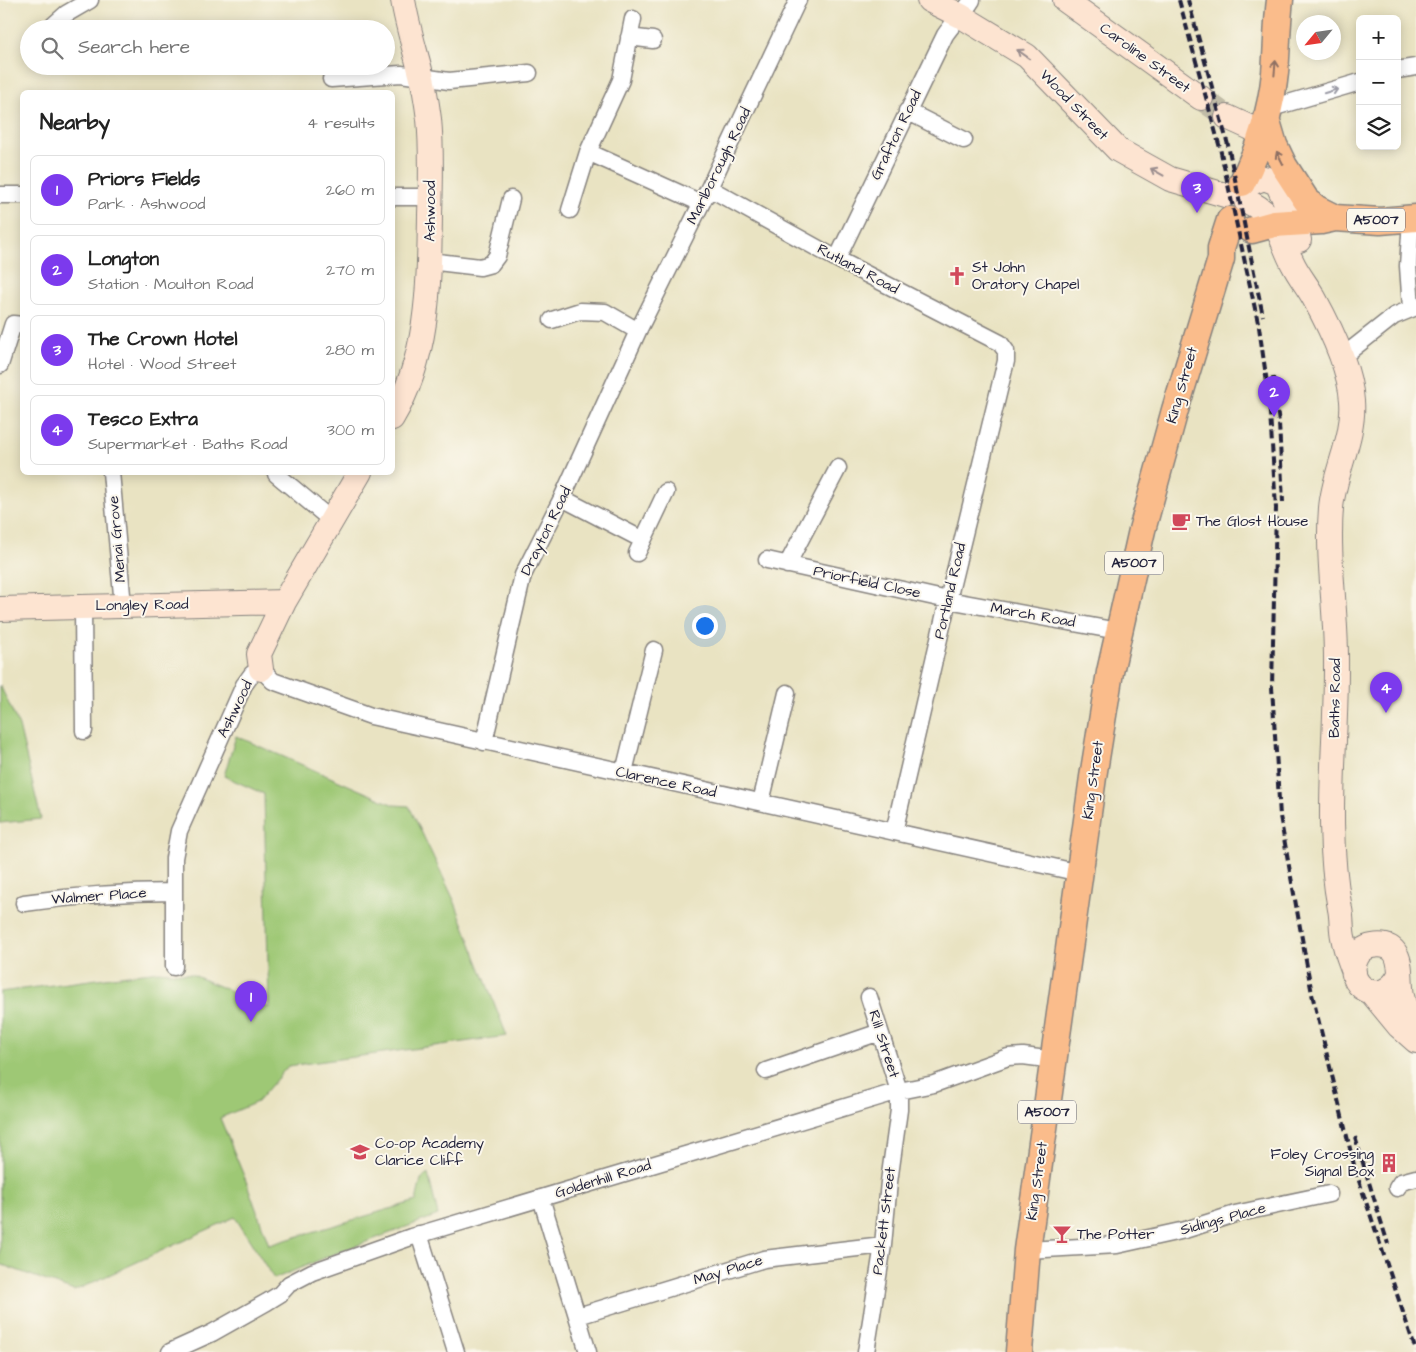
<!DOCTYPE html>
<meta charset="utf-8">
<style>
:root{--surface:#fff;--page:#f6f6f6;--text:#222;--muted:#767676;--line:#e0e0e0;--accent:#7c3aed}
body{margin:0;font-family:"Architects Daughter",sans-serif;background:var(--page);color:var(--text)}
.controls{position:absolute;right:15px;top:15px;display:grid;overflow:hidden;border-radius:8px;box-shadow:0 2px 12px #0003}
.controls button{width:45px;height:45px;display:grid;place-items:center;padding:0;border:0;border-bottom:1px solid var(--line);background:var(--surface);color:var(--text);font:25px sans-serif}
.compass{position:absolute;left:1296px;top:15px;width:45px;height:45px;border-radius:50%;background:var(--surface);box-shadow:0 2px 12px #0003;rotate:241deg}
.you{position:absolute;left:704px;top:625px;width:18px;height:18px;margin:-12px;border:4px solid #fff;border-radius:50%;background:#1a73e8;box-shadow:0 0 0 8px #1a73e833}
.badge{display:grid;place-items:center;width:32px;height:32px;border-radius:50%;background:var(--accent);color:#fff;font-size:16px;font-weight:700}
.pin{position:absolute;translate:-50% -41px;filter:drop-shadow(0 1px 2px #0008)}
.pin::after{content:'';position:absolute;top:26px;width:18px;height:15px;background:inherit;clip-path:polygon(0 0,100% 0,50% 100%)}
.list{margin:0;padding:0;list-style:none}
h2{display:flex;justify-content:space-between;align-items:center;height:65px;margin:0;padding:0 20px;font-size:21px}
h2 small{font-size:16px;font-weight:400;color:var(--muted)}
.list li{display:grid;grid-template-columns:32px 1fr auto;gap:15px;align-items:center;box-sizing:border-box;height:70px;margin:0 10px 10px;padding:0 10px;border:1px solid var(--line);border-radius:8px}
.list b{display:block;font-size:19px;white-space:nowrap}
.list p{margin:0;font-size:16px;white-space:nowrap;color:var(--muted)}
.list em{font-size:16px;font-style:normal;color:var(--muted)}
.icon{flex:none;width:28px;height:28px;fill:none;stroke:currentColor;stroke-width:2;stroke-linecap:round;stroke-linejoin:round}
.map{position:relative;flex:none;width:1416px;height:1352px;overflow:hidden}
.search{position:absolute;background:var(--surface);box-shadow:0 2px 12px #0003;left:20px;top:20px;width:375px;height:55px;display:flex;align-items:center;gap:12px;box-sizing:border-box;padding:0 18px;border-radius:28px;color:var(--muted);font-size:19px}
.panel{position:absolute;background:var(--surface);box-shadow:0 2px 12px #0003;left:20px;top:90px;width:375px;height:385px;border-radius:8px}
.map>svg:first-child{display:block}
.green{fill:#9ec874;stroke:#607558}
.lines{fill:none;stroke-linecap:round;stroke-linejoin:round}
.secondary-tunnel{stroke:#c1bca7;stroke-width:24;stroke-dasharray:24 12;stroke-linecap:butt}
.street-casing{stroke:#86827e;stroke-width:19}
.secondary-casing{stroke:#86827e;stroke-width:26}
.primary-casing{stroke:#86827e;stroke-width:29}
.street{stroke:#fff;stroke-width:16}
.secondary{stroke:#fde4d1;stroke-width:24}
.primary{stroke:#fabc8b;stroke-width:26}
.rail{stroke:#22223b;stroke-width:4;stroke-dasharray:8 4;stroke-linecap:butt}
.oneway{stroke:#9a8d8e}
.oneway2{stroke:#8e6f63}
.oneway3{stroke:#9c9ca7}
.labels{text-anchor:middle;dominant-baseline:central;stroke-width:4;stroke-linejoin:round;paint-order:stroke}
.shield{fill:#fbf7ec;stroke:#636270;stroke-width:1}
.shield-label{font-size:14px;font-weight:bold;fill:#22223b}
.street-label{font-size:15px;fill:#22223b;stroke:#fbf7ec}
.poi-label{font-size:15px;fill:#22223b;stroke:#fbf7ec;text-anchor:start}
</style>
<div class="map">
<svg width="1416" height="1352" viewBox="0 0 1416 1352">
<rect width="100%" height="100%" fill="#fbf7ec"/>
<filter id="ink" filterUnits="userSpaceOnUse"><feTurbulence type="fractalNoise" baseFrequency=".02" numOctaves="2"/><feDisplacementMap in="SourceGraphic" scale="10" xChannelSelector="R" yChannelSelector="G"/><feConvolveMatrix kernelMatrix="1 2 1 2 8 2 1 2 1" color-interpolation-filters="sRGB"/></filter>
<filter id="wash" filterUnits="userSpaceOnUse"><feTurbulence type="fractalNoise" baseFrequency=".0096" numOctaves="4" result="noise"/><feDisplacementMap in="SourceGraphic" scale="20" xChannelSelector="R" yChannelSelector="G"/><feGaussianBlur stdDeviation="1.12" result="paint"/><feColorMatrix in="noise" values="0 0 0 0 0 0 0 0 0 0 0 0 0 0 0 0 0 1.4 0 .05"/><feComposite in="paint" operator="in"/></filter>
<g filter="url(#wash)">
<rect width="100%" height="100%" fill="#e9e3c2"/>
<path class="green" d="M0 685 19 726 41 819 0 823Z
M236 736 394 805 409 806 454 900 507 1036 288 1066 257 1102 220 1118 246 1181 269 1245 416 1201 421 1179 428 1174 438 1215 329 1256 274 1279 235 1217 74 1291 0 1264V992L158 971 191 974 269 1008 264 794 224 776Z"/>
</g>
<g filter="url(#ink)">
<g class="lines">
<path class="secondary-tunnel" d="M1201 98 1227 117"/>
<g class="street-casing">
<path id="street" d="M49 29 66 14 90 0
M629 37 653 40
M1397 70 1416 67
M331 79 401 74 449 81 529 73
M1268 109 1360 82
M907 111 964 140
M588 152 701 203
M709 188 837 259 1000 343 1006 351V361L948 600 894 832
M0 195H22
M392 197H431
M570 210 588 152 621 80 633 19
M1411 219 1408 266 1411 308
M837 259 945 35C953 23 964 13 972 0
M429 261 480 267 491 264 497 256 511 199
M552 320 580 311 605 312 638 331
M1342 357 1394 316 1416 307
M0 365 13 324 22 325
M111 472 123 606
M276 474 331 520
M562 498 643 540
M637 553 666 492
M767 560 948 600 1118 631
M787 565 838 468
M83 607 84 731
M484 742 523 575 562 498 638 331 709 188 798 0
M624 772 654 650
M761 802 787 693
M24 903C74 896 123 892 174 892
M174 967V858L179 831 244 685 252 674 261 669 273 681 371 716 1080 873
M766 1071 880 1032
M1397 1188 1401 1182 1416 1178
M541 1198 588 1352
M419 1234 456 1352
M1027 1250 1117 1245 1185 1230 1235 1214 1329 1194
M578 1316 764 1259 883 1245
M170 1352 212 1333 267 1302 280 1294 289 1284 312 1272 411 1237 899 1091 934 1084 1008 1057 1023 1056 1054 1060
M866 1352 883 1245 889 1182 899 1110V1091L869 997"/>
</g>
<g class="secondary-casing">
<path id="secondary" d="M929 0 961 16 1027 56 1118 150 1170 179 1225 195
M1065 0 1201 98
M1227 117 1262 133
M1243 186 1264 178 1277 183 1295 222 1299 240
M1246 201C1258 206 1267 213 1274 223 1282 236 1286 251 1293 264 1299 276 1308 287 1314 298 1330 327 1350 369 1352 401 1355 437 1334 472 1331 508 1327 557 1336 608 1336 658 1337 743 1324 825 1340 909 1342 918 1341 928 1343 937 1345 949 1350 961 1354 972
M392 418C429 357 429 284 430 215 431 185 432 148 429 119 427 104 425 89 421 74 415 50 407 25 403 0
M0 609 284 602
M261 669 259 654 284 602 360 472
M1400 974C1383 1011 1341 985 1357 957 1360 951 1366 947 1372 946 1407 940 1398 976 1402 996 1404 1007 1409 1016 1416 1024
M1371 992 1399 1026 1416 1041"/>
</g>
<g class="primary-casing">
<path id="primary" d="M1266 118 1274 145 1284 166 1306 200 1317 209 1335 218
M1242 183C1259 149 1271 111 1275 73 1277 49 1277 24 1280 0
M1252 230 1274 224 1321 221 1335 218 1380 221 1416 218
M1019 1352 1027 1250 1093 777 1110 672 1142 530 1175 410 1221 259V248L1230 220"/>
</g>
<use href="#street" class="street"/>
<use href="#secondary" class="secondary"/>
<use href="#primary" class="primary"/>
<path class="rail" d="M1179 0 1220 148 1259 327 1269 397 1276 508 1272 687 1280 816 1312 994 1355 1169 1416 1351
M1188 0 1228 145 1263 316
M1273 377 1279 423 1283 502
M1355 1137 1388 1244"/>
</g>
<defs><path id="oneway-shaft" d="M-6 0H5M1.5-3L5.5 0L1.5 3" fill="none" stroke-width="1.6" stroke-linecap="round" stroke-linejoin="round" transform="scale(1.25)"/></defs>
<g class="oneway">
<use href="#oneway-shaft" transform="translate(1023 54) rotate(-145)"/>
<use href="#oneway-shaft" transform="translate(1157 172) rotate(-151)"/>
</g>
<g class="oneway2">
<use href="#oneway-shaft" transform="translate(1275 68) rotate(-85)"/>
<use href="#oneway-shaft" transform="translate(1280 158) rotate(-117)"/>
</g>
<use class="oneway3" href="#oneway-shaft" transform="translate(1331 91) rotate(-17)"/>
</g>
<defs>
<g id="church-bare" transform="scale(1.5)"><path d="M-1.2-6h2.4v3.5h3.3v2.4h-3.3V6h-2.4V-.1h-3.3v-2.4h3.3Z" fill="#d1495b" stroke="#fbf7ec" stroke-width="2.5" paint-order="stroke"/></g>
<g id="cafe-bare" transform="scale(1.5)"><path d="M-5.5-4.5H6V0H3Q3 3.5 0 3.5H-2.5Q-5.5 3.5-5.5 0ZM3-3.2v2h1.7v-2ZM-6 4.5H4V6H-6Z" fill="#d1495b" stroke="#fbf7ec" stroke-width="2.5" paint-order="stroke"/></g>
<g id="school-bare" transform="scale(1.5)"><path d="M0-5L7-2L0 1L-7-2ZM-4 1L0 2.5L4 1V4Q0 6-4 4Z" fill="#d1495b" stroke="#fbf7ec" stroke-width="2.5" paint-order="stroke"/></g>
<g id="building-bare" transform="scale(1.5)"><path d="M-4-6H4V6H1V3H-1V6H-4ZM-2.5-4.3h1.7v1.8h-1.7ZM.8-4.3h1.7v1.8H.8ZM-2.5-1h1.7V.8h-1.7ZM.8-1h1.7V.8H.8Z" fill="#d1495b" stroke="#fbf7ec" stroke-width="2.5" paint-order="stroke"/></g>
<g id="bar-bare" transform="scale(1.5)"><path d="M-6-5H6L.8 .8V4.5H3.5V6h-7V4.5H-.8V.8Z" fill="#d1495b" stroke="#fbf7ec" stroke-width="2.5" paint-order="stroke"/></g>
</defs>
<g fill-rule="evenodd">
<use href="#church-bare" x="957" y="276"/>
<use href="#cafe-bare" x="1181" y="521"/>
<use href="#school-bare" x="360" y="1152"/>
<use href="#building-bare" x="1389" y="1163"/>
<use href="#bar-bare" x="1062" y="1234"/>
</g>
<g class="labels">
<g class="shield">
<rect x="1347" y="208.5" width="58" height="23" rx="4"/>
<rect x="1105" y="551.5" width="58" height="23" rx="4"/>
<rect x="1018" y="1100.5" width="58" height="23" rx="4"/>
</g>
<g class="shield-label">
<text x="1376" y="220">A5007</text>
<text x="1134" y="563">A5007</text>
<text x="1047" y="1112">A5007</text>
</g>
<g class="street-label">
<text transform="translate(1145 58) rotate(36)">Caroline Street</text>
<text transform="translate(1074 105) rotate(46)">Wood Street</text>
<text transform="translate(896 135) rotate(-64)">Grafton Road</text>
<text transform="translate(719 166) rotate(-64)">Marlborough Road</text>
<text transform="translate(430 211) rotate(-90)">Ashwood</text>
<text transform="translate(858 269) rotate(28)">Rutland Road</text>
<text transform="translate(1182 385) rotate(-74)">King Street</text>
<text transform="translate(546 531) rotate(-64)">Drayton Road</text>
<text transform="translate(117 539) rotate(-95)">Menai Grove</text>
<text transform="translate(867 582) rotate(12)">Priorfield Close</text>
<text transform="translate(950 591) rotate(-77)">Portland Road</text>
<text transform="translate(142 605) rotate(-1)">Longley Road</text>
<text transform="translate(1033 615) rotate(10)">March Road</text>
<text transform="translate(1335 698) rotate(-89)">Baths Road</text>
<text transform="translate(235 709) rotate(-64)">Ashwood</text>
<text transform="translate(1093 780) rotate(-82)">King Street</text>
<text transform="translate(666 782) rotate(12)">Clarence Road</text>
<text transform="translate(99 896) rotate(-4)">Walmer Place</text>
<text transform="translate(884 1044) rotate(72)">Rill Street</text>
<text transform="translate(603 1179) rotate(-17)">Goldenhill Road</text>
<text transform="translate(1037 1181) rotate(-82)">King Street</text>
<text transform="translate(1223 1219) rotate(-15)">Sidings Place</text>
<text transform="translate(884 1221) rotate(-83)">Packett Street</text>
<text transform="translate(728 1270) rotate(-17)">May Place</text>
</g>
<g class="poi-label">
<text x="972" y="267">St John<tspan x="972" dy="17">Oratory Chapel</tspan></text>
<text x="1196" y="521">The Glost House</text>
<text x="375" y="1143">Co-op Academy<tspan x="375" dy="17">Clarice Cliff</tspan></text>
<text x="1374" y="1154" text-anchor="end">Foley Crossing<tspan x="1374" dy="17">Signal Box</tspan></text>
<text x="1077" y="1234">The Potter</text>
</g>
</g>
</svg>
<div class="controls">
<button>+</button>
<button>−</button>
<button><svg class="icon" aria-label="layers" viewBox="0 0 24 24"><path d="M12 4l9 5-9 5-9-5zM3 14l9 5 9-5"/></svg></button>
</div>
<svg class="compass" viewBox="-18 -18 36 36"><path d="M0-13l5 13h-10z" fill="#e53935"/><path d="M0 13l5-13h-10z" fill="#767676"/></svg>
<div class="you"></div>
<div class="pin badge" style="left:251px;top:1022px">1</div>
<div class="pin badge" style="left:1274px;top:417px">2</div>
<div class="pin badge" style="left:1197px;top:213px">3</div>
<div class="pin badge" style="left:1386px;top:713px">4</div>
<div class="search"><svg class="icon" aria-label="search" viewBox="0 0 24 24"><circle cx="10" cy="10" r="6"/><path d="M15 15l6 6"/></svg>Search here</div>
<section class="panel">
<h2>Nearby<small>4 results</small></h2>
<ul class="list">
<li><span class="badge">1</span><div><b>Priors Fields</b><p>Park · Ashwood</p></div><em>260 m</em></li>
<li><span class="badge">2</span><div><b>Longton</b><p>Station · Moulton Road</p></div><em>270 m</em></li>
<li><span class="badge">3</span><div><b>The Crown Hotel</b><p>Hotel · Wood Street</p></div><em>280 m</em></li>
<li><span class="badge">4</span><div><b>Tesco Extra</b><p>Supermarket · Baths Road</p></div><em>300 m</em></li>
</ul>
</section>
</div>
